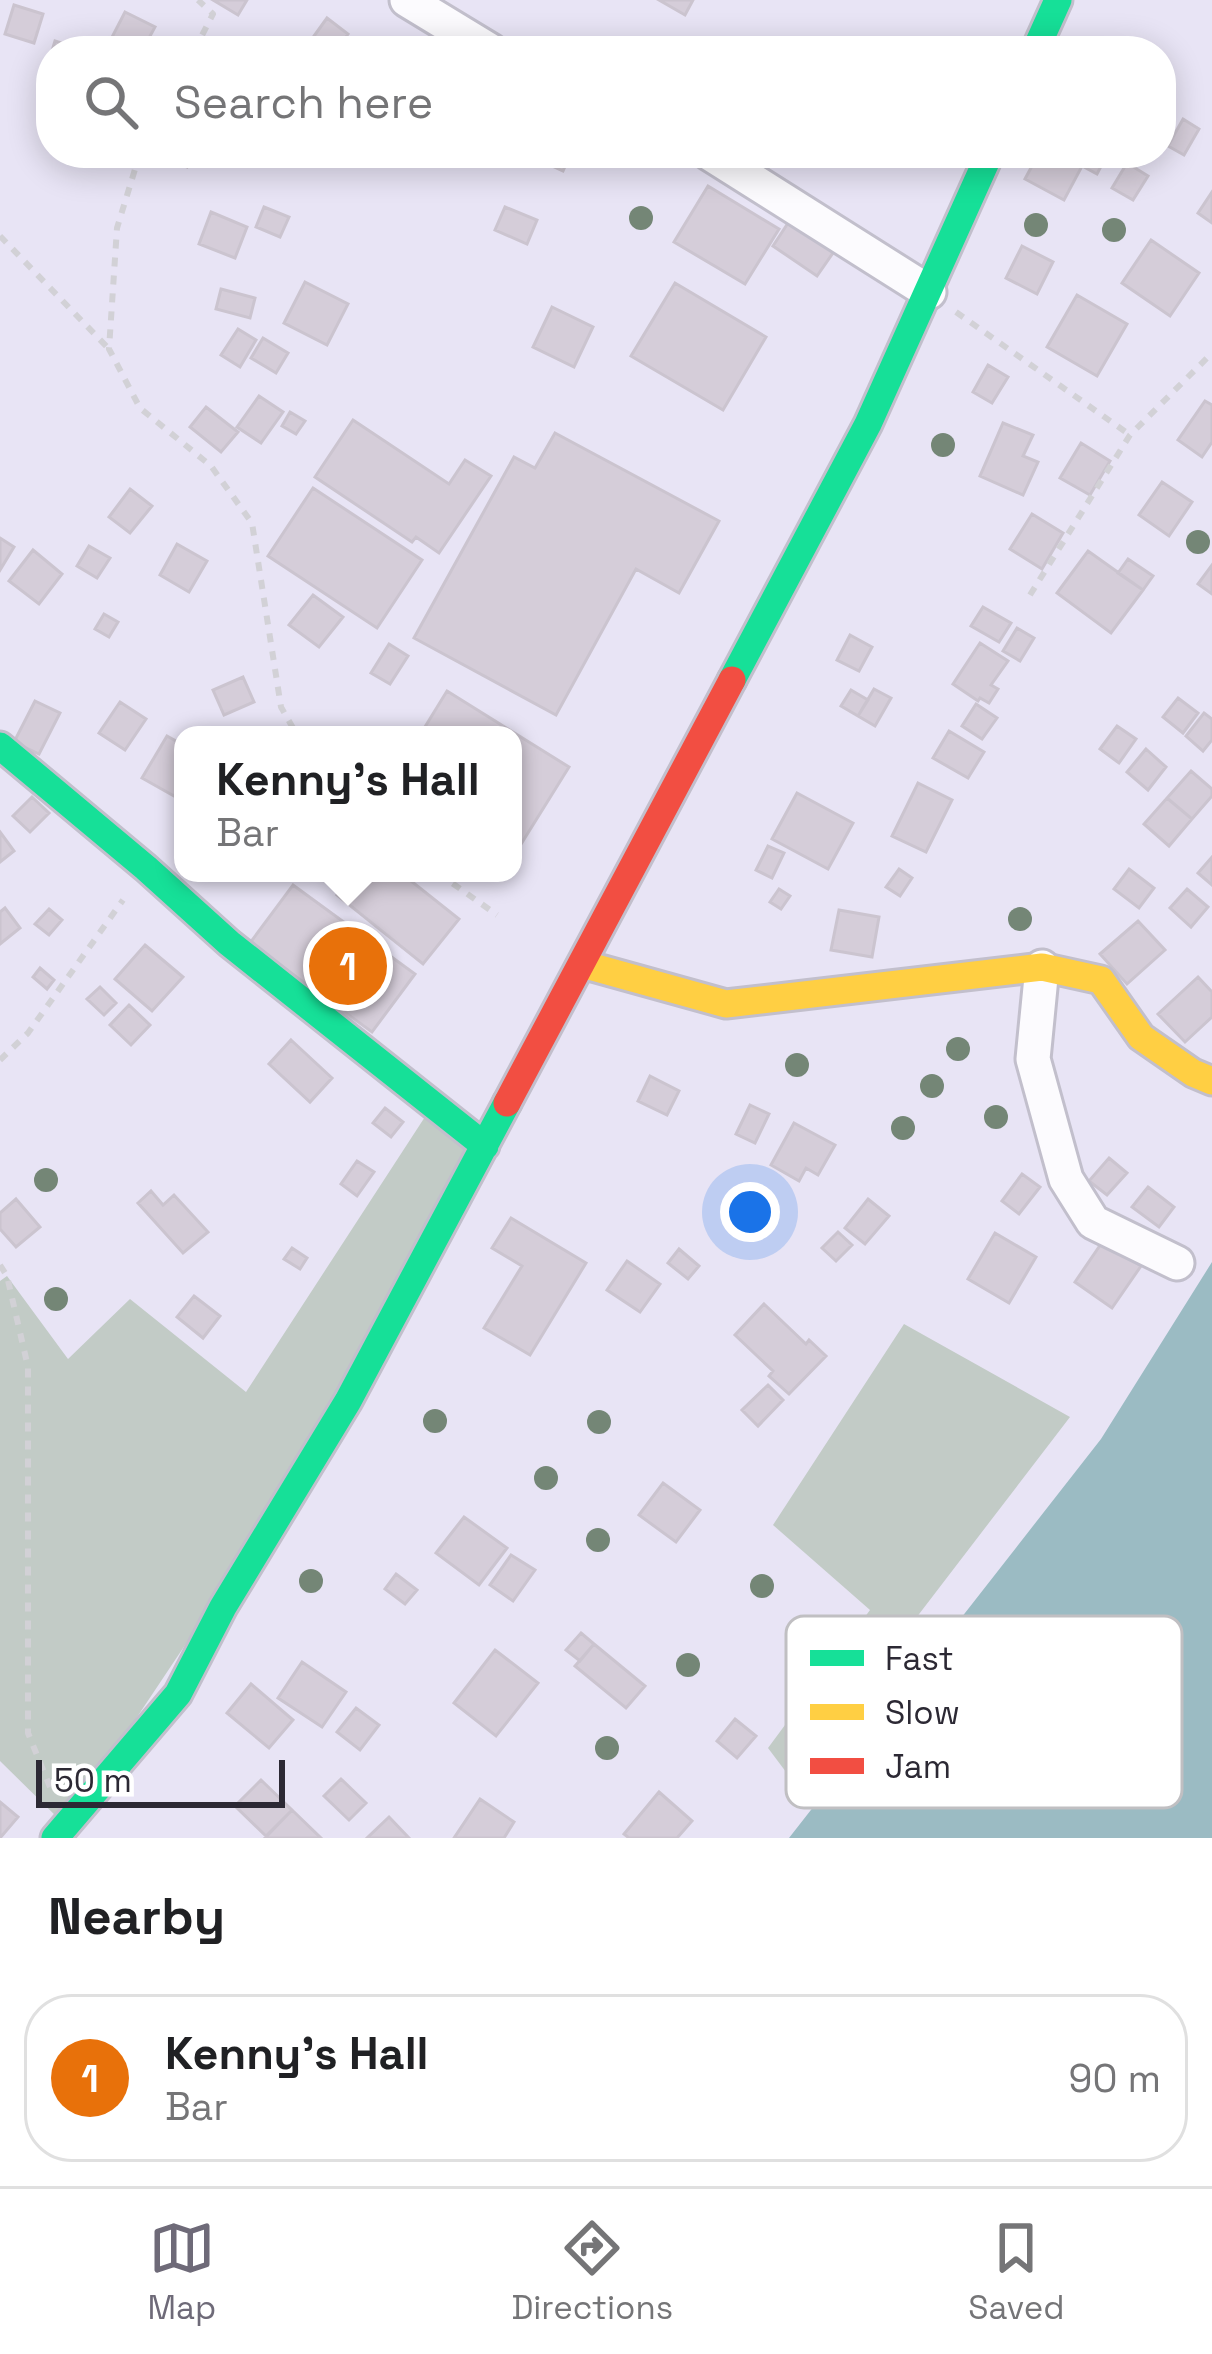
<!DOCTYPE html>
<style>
:root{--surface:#fff;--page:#f2f2f2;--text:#202124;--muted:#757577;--line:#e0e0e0;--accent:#6e6a78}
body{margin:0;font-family:"Space Grotesk",sans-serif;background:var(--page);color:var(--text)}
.scale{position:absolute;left:36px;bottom:30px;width:249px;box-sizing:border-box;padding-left:12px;border:6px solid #2c2934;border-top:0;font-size:33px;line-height:42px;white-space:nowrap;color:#2c2934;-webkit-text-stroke:9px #fff;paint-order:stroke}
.you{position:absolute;left:750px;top:1212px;width:42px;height:42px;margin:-30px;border:9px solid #fff;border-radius:50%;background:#1a73e8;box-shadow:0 0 0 18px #1a73e833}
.badge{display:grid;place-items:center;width:78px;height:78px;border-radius:50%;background:var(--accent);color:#fff;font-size:39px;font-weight:700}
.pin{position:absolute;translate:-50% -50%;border:6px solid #fff;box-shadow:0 3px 12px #0006}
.popup{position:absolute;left:174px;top:726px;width:348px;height:156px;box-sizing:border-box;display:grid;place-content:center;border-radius:24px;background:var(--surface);filter:drop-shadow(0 3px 9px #0005);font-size:39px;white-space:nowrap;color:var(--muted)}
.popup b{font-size:45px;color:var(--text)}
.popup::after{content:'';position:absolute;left:50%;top:100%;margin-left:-24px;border:24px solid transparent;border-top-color:var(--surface)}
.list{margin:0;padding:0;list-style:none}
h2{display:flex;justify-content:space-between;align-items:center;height:156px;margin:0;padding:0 48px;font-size:51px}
h2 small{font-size:39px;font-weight:400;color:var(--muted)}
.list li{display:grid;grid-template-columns:78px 1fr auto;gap:36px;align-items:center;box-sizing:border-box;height:168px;margin:0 24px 24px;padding:0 24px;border:3px solid var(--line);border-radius:48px}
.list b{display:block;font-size:45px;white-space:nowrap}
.list p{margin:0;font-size:39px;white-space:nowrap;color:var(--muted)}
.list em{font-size:39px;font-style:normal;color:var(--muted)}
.icon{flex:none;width:66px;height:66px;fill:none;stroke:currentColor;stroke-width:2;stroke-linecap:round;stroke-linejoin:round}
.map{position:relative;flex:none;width:1212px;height:1838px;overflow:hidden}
.search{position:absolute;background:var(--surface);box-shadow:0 6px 30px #0003;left:36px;right:36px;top:36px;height:132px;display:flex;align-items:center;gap:30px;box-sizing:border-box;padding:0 42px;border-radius:48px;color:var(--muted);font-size:45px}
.sheet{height:348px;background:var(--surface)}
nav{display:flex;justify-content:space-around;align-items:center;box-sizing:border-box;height:168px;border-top:3px solid var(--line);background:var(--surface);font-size:33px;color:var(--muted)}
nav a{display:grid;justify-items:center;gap:6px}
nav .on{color:var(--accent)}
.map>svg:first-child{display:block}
.green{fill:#c2cbc6}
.water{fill:#9bbbc3}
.building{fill:#d5cdd9;stroke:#cbc4cf;stroke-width:3}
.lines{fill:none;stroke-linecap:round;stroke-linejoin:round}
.street-casing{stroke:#c2bfcc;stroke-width:39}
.fast-casing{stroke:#c2bfcc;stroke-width:33}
.slow-casing{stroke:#c2bfcc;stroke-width:33}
.jam-casing{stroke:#c2bfcc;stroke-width:33}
.path{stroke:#d2d1d6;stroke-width:6;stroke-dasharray:9 9;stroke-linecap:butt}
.street{stroke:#fcfbfe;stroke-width:33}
.fast{stroke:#16e098;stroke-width:27}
.slow{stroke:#ffcf43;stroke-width:27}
.jam{stroke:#f24e42;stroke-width:27}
.tree{fill:#748676}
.key{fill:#fff;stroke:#c0bfc2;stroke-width:3}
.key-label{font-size:33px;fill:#2c2934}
</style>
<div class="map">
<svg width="1212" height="1838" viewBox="0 0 1212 1838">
<rect width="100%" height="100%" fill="#e8e4f5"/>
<path class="green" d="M434 1103 485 1146 348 1401 65 1825 0 1761V1281L7 1276 68 1359 130 1299 246 1392Z
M904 1324 1070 1417 792 1780 768 1748 870 1610 773 1525Z"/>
<path class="water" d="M1212 1262V1838H789L1101 1439Z"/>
<path class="building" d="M213 0H247L238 15Z
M659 0H693L685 15Z
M14 5 43 14 34 43 5 34Z
M125 12 155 27 142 51H129L110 41Z
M327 18 348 34 336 51H320L309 43Z
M55 41 80 49V51H52Z
M1183 119 1199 129 1184 155 1168 146Z
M156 153H193L187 167Z
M524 153H571L563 171Z
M1039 153H1089L1064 200 1025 179Z
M1089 153H1108L1097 174 1082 166Z
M1127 163 1148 176 1133 200 1112 188Z
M708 186 779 229 745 284 674 242Z
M1212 192V223L1198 213Z
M264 207 289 217 280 237 256 227Z
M505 207 537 220 527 244 495 230Z
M211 212 247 227 235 258 199 244Z
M790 220 835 250 817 276 773 246Z
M1151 240 1199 273 1170 316 1122 283Z
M1022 246 1053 262 1037 294 1006 278Z
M305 282 348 304 327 345 284 323Z
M675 283 766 337 723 410 631 356Z
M221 289 255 298 250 318 216 309Z
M1077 295 1127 324 1097 376 1047 347Z
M552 307 593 327 574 367 533 347Z
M238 329 256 340 240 367 221 355Z
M263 338 288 353 276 373 251 358Z
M988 365 1008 377 992 403 973 392Z
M259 396 283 412 261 443 237 427Z
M1205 401 1212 405V442L1202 457 1178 440Z
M206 407 238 432 221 452 190 427Z
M290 412 305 421 296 434 282 426Z
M353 420 449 484 465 460 491 476 439 553 416 537 412 542 315 477Z
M1003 423 1033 435 1023 456 1038 462 1023 495 980 476Z
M555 433 719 521 679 593 636 569 556 715 414 638 514 457 535 468Z
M1081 443 1110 461 1090 495 1060 478Z
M1162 482 1192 502 1169 536 1139 515Z
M313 488 422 560 377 628 268 556Z
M130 489 152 506 130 533 109 517Z
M1032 514 1063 533 1042 569 1010 549Z
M0 538 14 547 0 570Z
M177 544 207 561 189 592 160 575Z
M89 546 110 558 97 578 77 566Z
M33 550 62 574 39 604 9 581Z
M1088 551 1143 590 1111 633 1057 593Z
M1128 559 1153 576 1143 590 1118 573Z
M1212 565V594L1198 584Z
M313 595 343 617 319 647 289 625Z
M983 607 1011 623 999 642 971 626Z
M104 614 118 622 109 637 95 629Z
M1017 628 1034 638 1020 661 1003 651Z
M850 635 872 647 859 671 837 660Z
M980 643 1008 661 991 685 998 689 989 703 980 698 978 701 953 684Z
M389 644 408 656 390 684 371 673Z
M243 677 254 702 224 715 213 690Z
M874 689 891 698 875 726 858 716Z
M851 690 868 700 858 716 841 706Z
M447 691 569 767 513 857V735H420Z
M1178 698 1198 713 1183 733 1163 717Z
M35 701 60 713 39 754 14 742Z
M120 702 146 719 125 750 99 733Z
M976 704 997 718 982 739 962 726Z
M1204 713 1212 719V740L1203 751 1186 736Z
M1117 726 1136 739 1119 763 1100 749Z
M949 731 984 752 968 778 933 758Z
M167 736 183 745V781L174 796 142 778Z
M1146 749 1166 767 1148 790 1127 772Z
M1191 771 1212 789V796L1192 819 1167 798Z
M918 783 952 800 926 852 892 836Z
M797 793 853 823 828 869 772 839Z
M32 797 49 813 30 832 13 816Z
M1167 798 1192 819 1169 846 1144 824Z
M0 832 14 851 0 862Z
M768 846 784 853 772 878 756 870Z
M1212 857V885L1198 873Z
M899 869 912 878 900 896 886 887Z
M1129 869 1154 888 1139 908 1114 889Z
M355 873H401L459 919 423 964 337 895Z
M293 885 415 974 372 1032 250 943Z
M779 889 790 896 781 909 770 902Z
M1187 889 1208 907 1191 927 1170 908Z
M5 908 20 928 0 944V912Z
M49 909 62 920 49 935 35 924Z
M839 910 879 917 872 957 831 950Z
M1138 921 1165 950 1127 984 1100 954Z
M145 945 183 977 152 1011 115 979Z
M40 968 54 980 47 989 33 977Z
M1198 977 1212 992V1017L1185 1042 1158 1014Z
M100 987 116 1003 104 1015 87 999Z
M129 1005 150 1025 131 1045 110 1025Z
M291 1040 332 1078 310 1102 269 1064Z
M650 1076 679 1091 667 1115 638 1101Z
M750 1105 769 1114 755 1143 736 1134Z
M385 1108 403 1122 391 1137 373 1123Z
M794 1123 835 1145 818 1175 806 1168 799 1181 771 1165Z
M1109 1158 1127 1173 1107 1195 1089 1181Z
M357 1161 374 1172 357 1196 341 1184Z
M1022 1174 1040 1187 1019 1214 1002 1201Z
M1148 1187 1174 1207 1159 1227 1132 1207Z
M151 1191 163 1205 174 1195 208 1232 183 1253 138 1203Z
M16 1199 40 1227 16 1247 0 1229V1213Z
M868 1199 889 1216 865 1244 845 1228Z
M511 1218 586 1263 530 1355 484 1328 522 1266 492 1248Z
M838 1232 852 1245 836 1261 822 1248Z
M995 1233 1036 1257 1009 1303 968 1279Z
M1103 1241 1141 1266 1112 1308 1075 1282Z
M292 1248 307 1258 300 1269 284 1259Z
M679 1249 699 1266 688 1279 668 1263Z
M627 1261 660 1284 640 1312 607 1290Z
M194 1296 220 1316 203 1338 177 1317Z
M764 1304 806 1344 809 1340 826 1356 789 1394 769 1376 773 1371 735 1335Z
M768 1385 783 1400 758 1426 742 1410Z
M663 1483 700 1510 676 1542 639 1515Z
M464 1517 507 1548 479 1585 436 1553Z
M511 1555 535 1570 513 1601 490 1585Z
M396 1574 417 1590 405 1604 385 1589Z
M581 1633 594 1644 580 1661 566 1650Z
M594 1644 645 1686 626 1708 575 1666Z
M495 1650 538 1683 496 1736 454 1703Z
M302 1662 346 1692 322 1727 278 1698Z
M251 1684 293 1720 269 1748 227 1713Z
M356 1708 379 1725 360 1750 337 1732Z
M735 1719 756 1736 737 1758 717 1741Z
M341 1779 366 1803 349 1820 324 1796Z
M261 1780 292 1810 266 1836 235 1806Z
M659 1792 692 1821 677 1838H629L624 1834Z
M480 1799 514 1822 504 1838H454Z
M0 1802 18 1817 0 1838Z
M292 1810 321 1838H265Z
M389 1817 409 1838H367Z"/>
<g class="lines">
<g class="street-casing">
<path id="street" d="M407 0 491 51
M709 153 929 292
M1042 967 1033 1059 1066 1179 1093 1222 1177 1263"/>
</g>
<g class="fast-casing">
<path id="fast" d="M1035 51 1058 0
M732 680 868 424 990 153
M0 746 146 868 229 943 485 1146
M55 1838 178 1694 223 1607 348 1401 507 1103"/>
</g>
<g class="slow-casing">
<path id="slow" d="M582 964 726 1004 1042 967 1101 980 1141 1037 1193 1073 1212 1081"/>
</g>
<g class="jam-casing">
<path id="jam" d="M507 1103 732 680"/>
</g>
<path class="path" d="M194 51 213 14 198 0
M140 153 117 228 109 349 140 408 211 466 252 523 281 707 297 735
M0 236 109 349
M956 312 1130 435
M1030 595 1130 435 1212 353
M438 873 497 915
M0 1060 28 1033 123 900
M0 1265 7 1276 28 1367V1733L50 1787"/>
<use href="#street" class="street"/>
<use href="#fast" class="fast"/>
<use href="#slow" class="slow"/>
<use href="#jam" class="jam"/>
</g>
<g class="tree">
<circle cx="641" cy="218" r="12"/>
<circle cx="1036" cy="225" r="12"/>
<circle cx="1114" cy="230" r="12"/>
<circle cx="943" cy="445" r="12"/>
<circle cx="1198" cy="542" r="12"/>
<circle cx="1020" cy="919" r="12"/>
<circle cx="958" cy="1049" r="12"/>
<circle cx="797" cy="1065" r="12"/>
<circle cx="932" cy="1086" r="12"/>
<circle cx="996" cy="1117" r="12"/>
<circle cx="903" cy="1128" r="12"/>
<circle cx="46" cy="1180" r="12"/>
<circle cx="56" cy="1299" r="12"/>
<circle cx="435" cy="1421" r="12"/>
<circle cx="599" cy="1422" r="12"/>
<circle cx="546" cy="1478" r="12"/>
<circle cx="598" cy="1540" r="12"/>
<circle cx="311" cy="1581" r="12"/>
<circle cx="762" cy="1586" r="12"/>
<circle cx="688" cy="1665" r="12"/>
<circle cx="607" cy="1748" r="12"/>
</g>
<rect x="786" y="1616" width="396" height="192" rx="18" class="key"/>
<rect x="810" y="1650" width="54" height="16" fill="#16e098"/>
<rect x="810" y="1704" width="54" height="16" fill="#ffcf43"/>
<rect x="810" y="1758" width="54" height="16" fill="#f24e42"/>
<g class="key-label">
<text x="885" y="1670">Fast</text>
<text x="885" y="1724">Slow</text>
<text x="885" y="1778">Jam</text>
</g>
</svg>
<div class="scale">50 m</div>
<div class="you"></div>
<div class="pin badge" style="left:348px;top:966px;background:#e8710a">1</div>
<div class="popup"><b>Kenny's Hall</b>Bar</div>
<div class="search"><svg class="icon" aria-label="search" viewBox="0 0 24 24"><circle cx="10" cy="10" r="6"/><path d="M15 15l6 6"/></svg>Search here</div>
</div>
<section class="sheet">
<h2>Nearby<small></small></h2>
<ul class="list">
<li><span class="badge" style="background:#e8710a">1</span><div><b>Kenny's Hall</b><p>Bar</p></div><em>90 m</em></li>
</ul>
</section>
<nav>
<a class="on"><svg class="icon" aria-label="map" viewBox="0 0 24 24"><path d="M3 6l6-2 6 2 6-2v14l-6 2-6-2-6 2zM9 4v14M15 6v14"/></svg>Map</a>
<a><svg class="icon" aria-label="directions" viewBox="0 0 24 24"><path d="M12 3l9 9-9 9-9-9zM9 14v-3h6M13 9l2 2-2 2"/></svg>Directions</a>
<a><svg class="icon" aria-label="saved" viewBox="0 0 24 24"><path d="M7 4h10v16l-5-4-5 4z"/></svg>Saved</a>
</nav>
